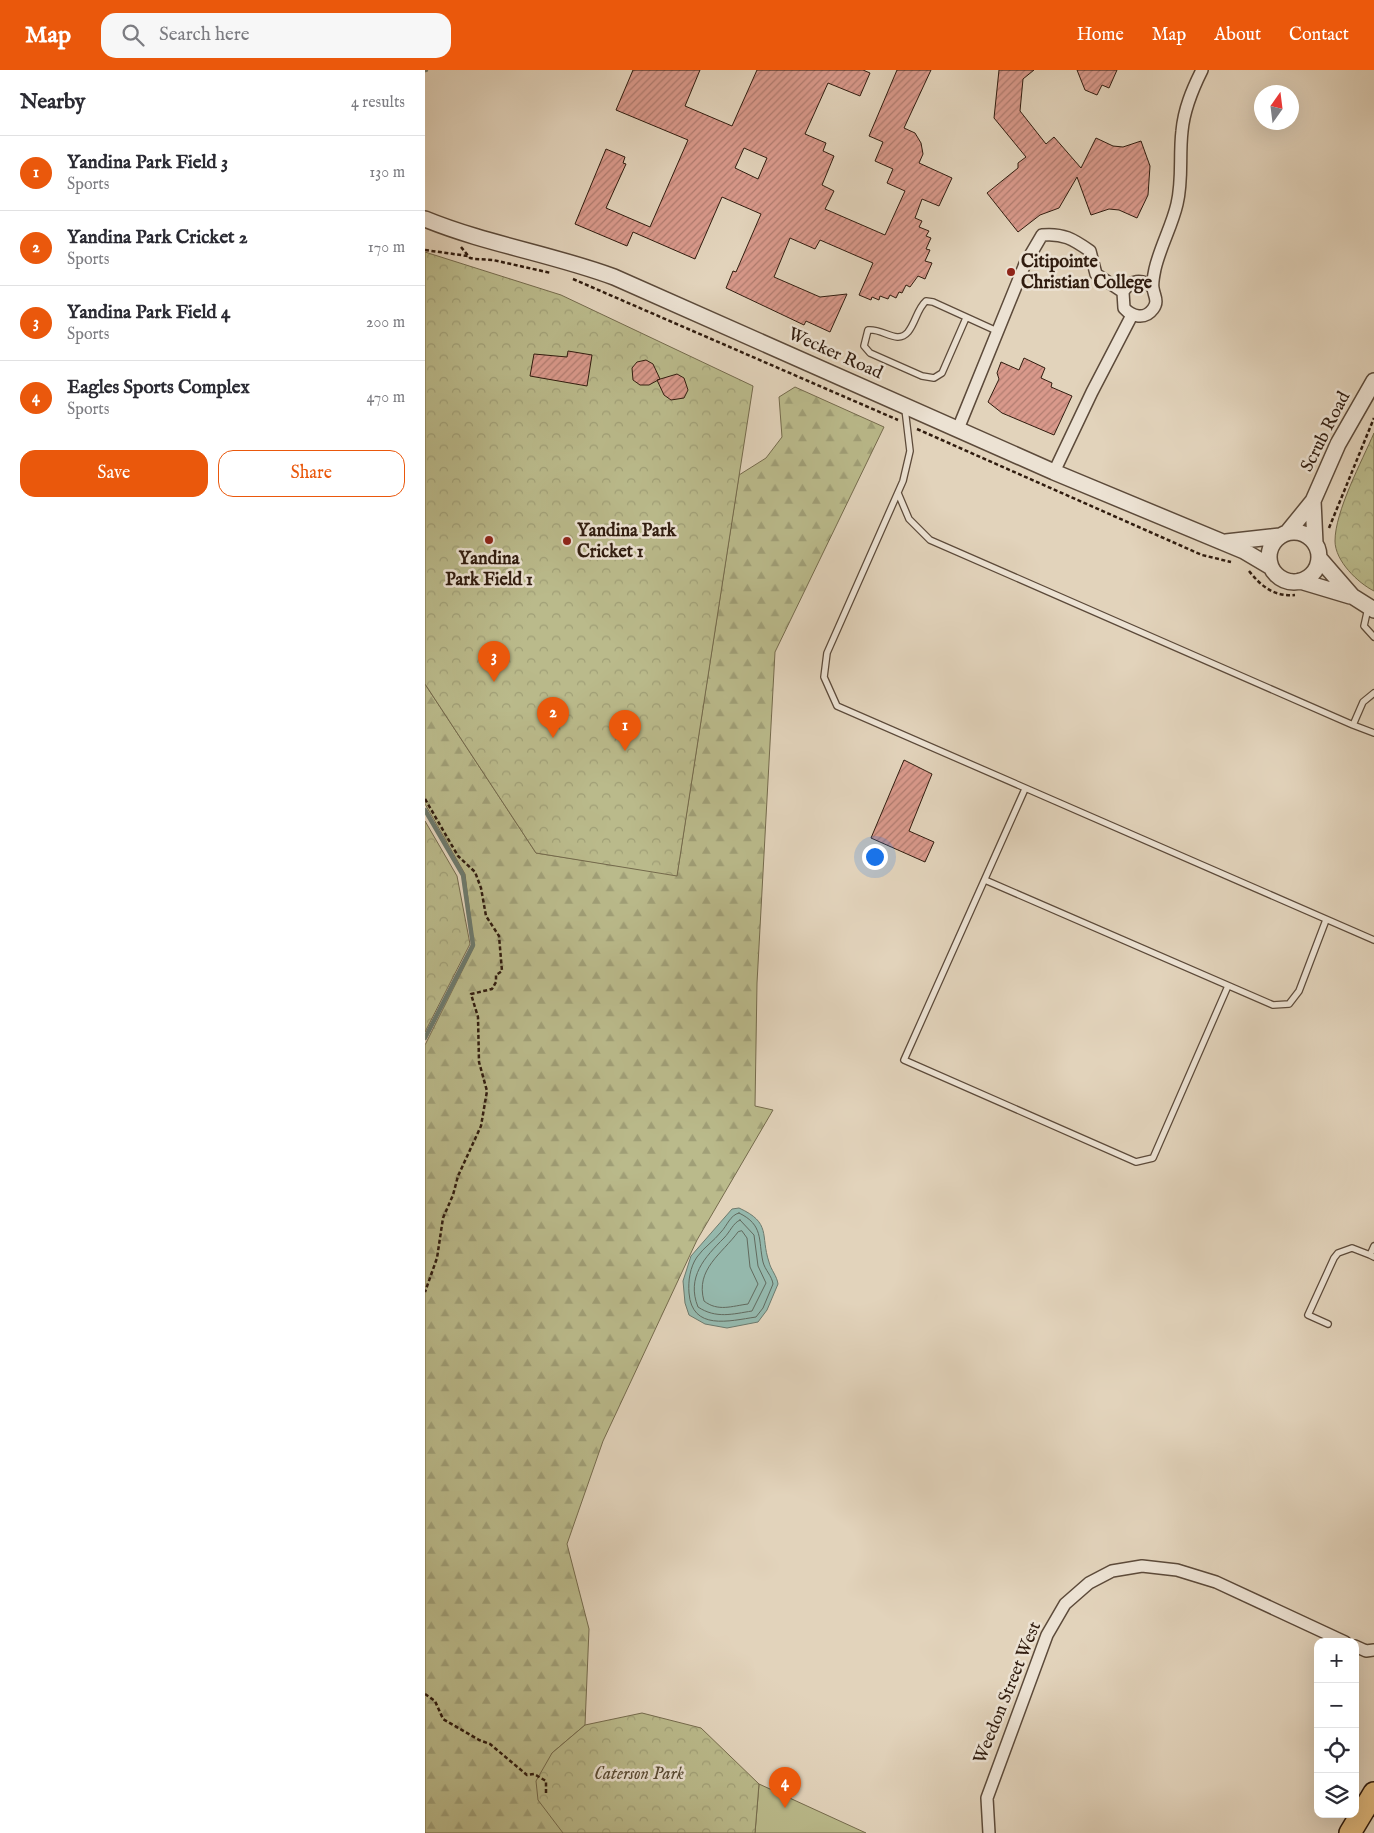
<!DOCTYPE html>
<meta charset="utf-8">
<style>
:root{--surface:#fff;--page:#f7f7f7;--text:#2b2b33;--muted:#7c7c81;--line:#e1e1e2;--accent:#ea580c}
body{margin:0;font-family:"IM FELL English",serif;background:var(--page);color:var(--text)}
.controls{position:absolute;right:15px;bottom:15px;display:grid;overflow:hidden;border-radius:10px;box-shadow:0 5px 20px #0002}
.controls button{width:45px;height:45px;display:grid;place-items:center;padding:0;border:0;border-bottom:1px solid var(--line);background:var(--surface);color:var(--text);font:25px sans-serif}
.compass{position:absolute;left:829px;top:15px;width:45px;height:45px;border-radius:50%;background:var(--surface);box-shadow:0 5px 20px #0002;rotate:14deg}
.you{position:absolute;left:449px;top:786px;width:18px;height:18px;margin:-12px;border:4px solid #fff;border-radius:50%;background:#1a73e8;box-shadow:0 0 0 8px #1a73e833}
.badge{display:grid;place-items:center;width:32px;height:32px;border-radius:50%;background:var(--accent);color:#fff;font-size:16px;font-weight:700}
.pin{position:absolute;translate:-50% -41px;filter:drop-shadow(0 1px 2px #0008)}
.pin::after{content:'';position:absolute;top:26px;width:18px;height:15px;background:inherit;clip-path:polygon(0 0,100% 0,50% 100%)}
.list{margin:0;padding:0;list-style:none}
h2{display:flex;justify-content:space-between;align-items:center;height:65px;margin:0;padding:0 20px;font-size:21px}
h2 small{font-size:16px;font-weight:400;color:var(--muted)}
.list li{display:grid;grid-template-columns:32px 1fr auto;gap:15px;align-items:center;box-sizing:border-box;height:75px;padding:0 20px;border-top:1px solid var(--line)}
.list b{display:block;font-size:19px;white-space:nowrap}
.list p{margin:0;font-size:16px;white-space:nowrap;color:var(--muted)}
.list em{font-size:16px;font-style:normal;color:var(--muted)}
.actions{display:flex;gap:10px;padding:15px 20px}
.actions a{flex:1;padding:11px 0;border:1px solid var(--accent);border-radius:15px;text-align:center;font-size:18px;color:var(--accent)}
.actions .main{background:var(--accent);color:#fff}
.icon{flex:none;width:28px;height:28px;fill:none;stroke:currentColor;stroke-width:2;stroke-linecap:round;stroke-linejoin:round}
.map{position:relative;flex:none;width:949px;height:1763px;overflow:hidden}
header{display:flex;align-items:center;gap:30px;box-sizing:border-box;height:70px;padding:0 25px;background:var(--accent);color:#fff}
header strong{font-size:24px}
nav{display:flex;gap:28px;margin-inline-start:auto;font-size:18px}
.search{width:350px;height:45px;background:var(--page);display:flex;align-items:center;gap:12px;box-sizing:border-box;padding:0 18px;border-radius:15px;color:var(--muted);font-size:19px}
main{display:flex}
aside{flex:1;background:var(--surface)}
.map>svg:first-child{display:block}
.grass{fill:#baba8b;stroke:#756b4d}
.forest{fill:url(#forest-firs);stroke:#756b4d}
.park{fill:url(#park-crowns);stroke:#756b4d}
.water{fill:#95b8ac;stroke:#6d7a6d}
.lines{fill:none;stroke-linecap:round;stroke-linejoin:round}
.shore{stroke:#626a5e;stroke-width:1}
.stream{stroke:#6d7a6d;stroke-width:4.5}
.building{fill:url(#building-hatch);stroke:#301c0f;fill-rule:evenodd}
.service-casing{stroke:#5c4a3a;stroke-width:8}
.minor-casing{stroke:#5c4a3a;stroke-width:14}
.tertiary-casing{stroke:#5c4a3a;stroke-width:18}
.motorway-casing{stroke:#301c0f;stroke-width:24}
.path{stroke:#301c0f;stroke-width:2.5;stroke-dasharray:4 2.5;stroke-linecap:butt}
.service{stroke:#ece2d3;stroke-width:5.5}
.minor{stroke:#ece2d3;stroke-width:11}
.tertiary{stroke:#ece2d3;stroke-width:15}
.motorway{stroke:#e1ba7e;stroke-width:21}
.poi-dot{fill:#8f2418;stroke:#ece2d3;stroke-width:2}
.labels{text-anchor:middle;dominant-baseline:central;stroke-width:5;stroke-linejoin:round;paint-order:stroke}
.poi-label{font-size:18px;font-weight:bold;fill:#301c0f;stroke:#ece2d3;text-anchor:start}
.street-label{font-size:18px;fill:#301c0f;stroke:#ece2d3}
.park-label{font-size:18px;font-style:italic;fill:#594b34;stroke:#ece2d3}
</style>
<header>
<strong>Map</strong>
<div class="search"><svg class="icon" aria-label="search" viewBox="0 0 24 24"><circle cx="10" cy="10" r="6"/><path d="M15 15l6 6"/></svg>Search here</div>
<nav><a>Home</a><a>Map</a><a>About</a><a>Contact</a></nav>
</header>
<main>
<aside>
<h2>Nearby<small>4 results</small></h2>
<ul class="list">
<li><span class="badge">1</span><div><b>Yandina Park Field 3</b><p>Sports</p></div><em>130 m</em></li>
<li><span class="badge">2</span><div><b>Yandina Park Cricket 2</b><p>Sports</p></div><em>170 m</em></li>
<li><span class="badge">3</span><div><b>Yandina Park Field 4</b><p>Sports</p></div><em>200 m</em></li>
<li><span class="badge">4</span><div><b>Eagles Sports Complex</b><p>Sports</p></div><em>470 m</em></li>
</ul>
<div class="actions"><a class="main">Save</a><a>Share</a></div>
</aside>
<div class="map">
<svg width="949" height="1763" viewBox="0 0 949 1763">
<defs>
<pattern id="forest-firs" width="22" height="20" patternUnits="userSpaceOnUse" patternTransform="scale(1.25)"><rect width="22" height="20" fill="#baba8b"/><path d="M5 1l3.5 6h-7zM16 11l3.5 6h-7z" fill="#a09f77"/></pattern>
<pattern id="park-crowns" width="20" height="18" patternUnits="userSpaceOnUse" patternTransform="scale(1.25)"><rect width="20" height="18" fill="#baba8b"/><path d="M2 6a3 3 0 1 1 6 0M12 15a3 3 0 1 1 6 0" fill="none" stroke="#a09f77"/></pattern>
<pattern id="building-hatch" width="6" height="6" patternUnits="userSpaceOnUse" patternTransform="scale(1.25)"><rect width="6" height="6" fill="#d9998b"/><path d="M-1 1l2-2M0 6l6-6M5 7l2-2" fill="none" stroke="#b07c70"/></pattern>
</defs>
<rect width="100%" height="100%" fill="#e2d3bb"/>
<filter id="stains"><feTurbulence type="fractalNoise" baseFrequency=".004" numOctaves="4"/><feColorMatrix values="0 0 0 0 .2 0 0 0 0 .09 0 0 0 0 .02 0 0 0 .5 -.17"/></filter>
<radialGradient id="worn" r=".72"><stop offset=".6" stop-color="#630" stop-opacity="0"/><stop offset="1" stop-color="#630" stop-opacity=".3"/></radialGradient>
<path class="grass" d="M334 1714 441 1763H330Z"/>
<path class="forest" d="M370 317 459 357 350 582 332 913 330 1036 348 1040 272 1170 178 1371 142 1474 164 1559 160 1655 127 1683 138 1763H0V975L49 877 40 804 0 734V614L111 783 252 805 314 405 341 388 357 367 354 327Z"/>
<path class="park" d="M0 182 136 225 328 316 252 806 111 783 0 614Z
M949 363V521C933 513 910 491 910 471 910 441 937 391 949 363Z
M0 751 32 806 45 874 0 962Z
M217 1643 276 1658 334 1714 330 1763H138L113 1730 111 1711 127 1683 160 1655Z"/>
<path class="water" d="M314 1138C347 1153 335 1165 344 1192 346 1200 352 1206 353 1214L342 1240 333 1252 302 1258 280 1254 264 1245 260 1233 258 1211 266 1186 307 1139Z"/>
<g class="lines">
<path class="shore" d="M314 1143C339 1155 333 1170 338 1192 340 1200 347 1206 348 1214L338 1238 331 1247C304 1251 267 1261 264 1223 263 1211 265 1197 272 1187 279 1177 289 1171 296 1162 302 1156 305 1145 314 1143Z
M315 1150 329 1165 333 1196 341 1213 327 1241C308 1244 291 1249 273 1237 261 1207 280 1187 299 1168 305 1162 308 1153 315 1150Z
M317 1161 322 1168 325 1197 333 1214 323 1234C307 1236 293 1242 279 1231 270 1199 297 1184 313 1162Z"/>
<path class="stream" d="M0 0H1
M0 740 38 805 48 875 0 968"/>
</g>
<path class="building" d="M208 0H275L260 36 307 56 332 0H438L445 3 435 26 403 13 380 64 401 73 398 81 409 86 397 115 409 121 400 139 460 165 480 121 462 113 468 99 450 91 458 72 444 66 472 0H506L479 58 490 63 496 73 498 84 494 93 527 108 514 136 497 129 490 148 497 151 494 157 504 161 501 166 506 168 501 179 505 180 500 191 507 193 500 209 493 206 485 217 481 215 477 223 474 222 471 228 465 225 463 229 455 226 454 230 447 227 446 230 434 225 448 193 395 170 390 179 365 168 349 207 395 227 422 224 405 262 381 251 379 255 301 218 308 201 311 202 336 144 297 127 270 189 208 162 202 176 150 154 181 79 200 87 198 93 201 94 181 138 225 157 263 70 191 40ZM319 78 342 88 333 109 310 98Z
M574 0H609L598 9 595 41 621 74 629 67 656 98 671 68 688 76 698 77 716 71 725 96 723 125 712 148 694 140 684 139 666 145 652 107 634 138 615 145 593 162 562 123 593 98V93L601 87 569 48Z
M652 0H692L684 18 677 15 672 25 660 20Z
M143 281 167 285 162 316 105 306 109 284 142 287Z
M599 288 620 298 616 308 627 313 626 317 647 326 629 365 577 343 563 332 574 309 572 303 576 292 594 300Z
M221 290 228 294 235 309 224 315H215L208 310 207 298 212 292Z
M252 304 259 308 263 320 259 328 246 330 239 325 232 310Z
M479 690 507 704 484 761 509 772 500 792 446 768Z"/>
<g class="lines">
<g class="service-casing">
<path id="service" d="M541 248 517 303 509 308 497 306 445 283 439 276 443 260C458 258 472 275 483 262 491 252 492 239 501 231L508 232 574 262
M480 339 485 381 478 411 402 583 399 607 412 636 949 870
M473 423 484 449 505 470 928 655 938 632 949 623
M943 538 939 556 949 567
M928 655 949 663
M600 719 479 990 711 1092 728 1088 803 916
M560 810 848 935 864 934 874 921 901 850
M949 1176 945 1185 949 1187
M903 1254 883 1245 909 1188 913 1183 927 1178 945 1185"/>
</g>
<g class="minor-casing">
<path id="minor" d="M728 218C717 208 705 210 698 222L699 238C707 247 720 250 728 239 734 231 729 226 728 218 727 213 729 204 730 199 735 177 747 156 752 134 758 109 754 86 757 61 759 39 767 20 777 0
M533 359 600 194 617 165C638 163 648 169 665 181L671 204 698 222
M629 402 667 322 707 245
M930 1576 941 1581 949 1580
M564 1763 562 1728 622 1565 640 1534 664 1513 687 1501 717 1496 752 1500 791 1512 920 1572"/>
</g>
<g class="tertiary-casing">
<path id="tertiary" d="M0 149C61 174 127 184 189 207L629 402 819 481 846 497
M888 431 890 473
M844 487a25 25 0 1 1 50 0a25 25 0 1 1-50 0Z
M862 463 888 431 913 374 949 311
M801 472 855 466
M894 488 927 526 949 540
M875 511 925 526"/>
</g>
<g class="motorway-casing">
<path id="motorway" d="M925 1763 949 1723"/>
</g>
<path class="path" d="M36 177 45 188 50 189 68 190 126 203
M0 180 43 186
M148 209 473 350
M492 359 777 485 806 492
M904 458 949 348
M824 501C836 516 849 527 870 525
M0 729 33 786 50 802 56 818 61 846 74 866 77 901 71 905V912L67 919 46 924 53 947 54 992 62 1021 56 1056 33 1106 28 1125 18 1148 12 1188 0 1222
M0 1624 10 1631 18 1649 54 1670 65 1674 102 1705 109 1704 121 1711V1723"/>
<use href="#service" class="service"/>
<use href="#minor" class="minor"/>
<use href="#tertiary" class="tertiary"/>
<use href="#motorway" class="motorway"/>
</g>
<g class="poi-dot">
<circle cx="586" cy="202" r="5"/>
<circle cx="64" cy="470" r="5"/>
<circle cx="142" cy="471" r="5"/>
</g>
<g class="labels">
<g class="poi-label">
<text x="596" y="192">Citipointe<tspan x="596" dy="21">Christian College</tspan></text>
<text x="152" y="461">Yandina Park<tspan x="152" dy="21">Cricket 1</tspan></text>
<text x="64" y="489" text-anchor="middle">Yandina<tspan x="64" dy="21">Park Field 1</tspan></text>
</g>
<g class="street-label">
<text transform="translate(410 284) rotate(24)">Wecker Road</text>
<text transform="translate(901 362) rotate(-63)">Scrub Road</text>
<text transform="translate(583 1623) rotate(-68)">Weedon Street West</text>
</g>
<g class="park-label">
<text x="214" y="1704">Caterson Park</text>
</g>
</g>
<rect width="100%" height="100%" filter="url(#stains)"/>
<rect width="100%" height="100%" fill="url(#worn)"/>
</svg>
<div class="controls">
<button>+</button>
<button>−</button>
<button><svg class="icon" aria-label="locate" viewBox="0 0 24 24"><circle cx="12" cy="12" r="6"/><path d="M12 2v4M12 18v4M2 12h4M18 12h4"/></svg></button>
<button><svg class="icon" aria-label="layers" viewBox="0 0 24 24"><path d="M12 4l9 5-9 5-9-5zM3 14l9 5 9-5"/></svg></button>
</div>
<svg class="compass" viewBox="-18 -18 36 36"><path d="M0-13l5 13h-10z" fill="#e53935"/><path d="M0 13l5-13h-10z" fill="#7c7c81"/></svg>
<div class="you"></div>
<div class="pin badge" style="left:200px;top:681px">1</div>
<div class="pin badge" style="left:128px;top:668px">2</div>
<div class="pin badge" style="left:69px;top:612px">3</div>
<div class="pin badge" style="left:360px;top:1738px">4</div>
</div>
</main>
